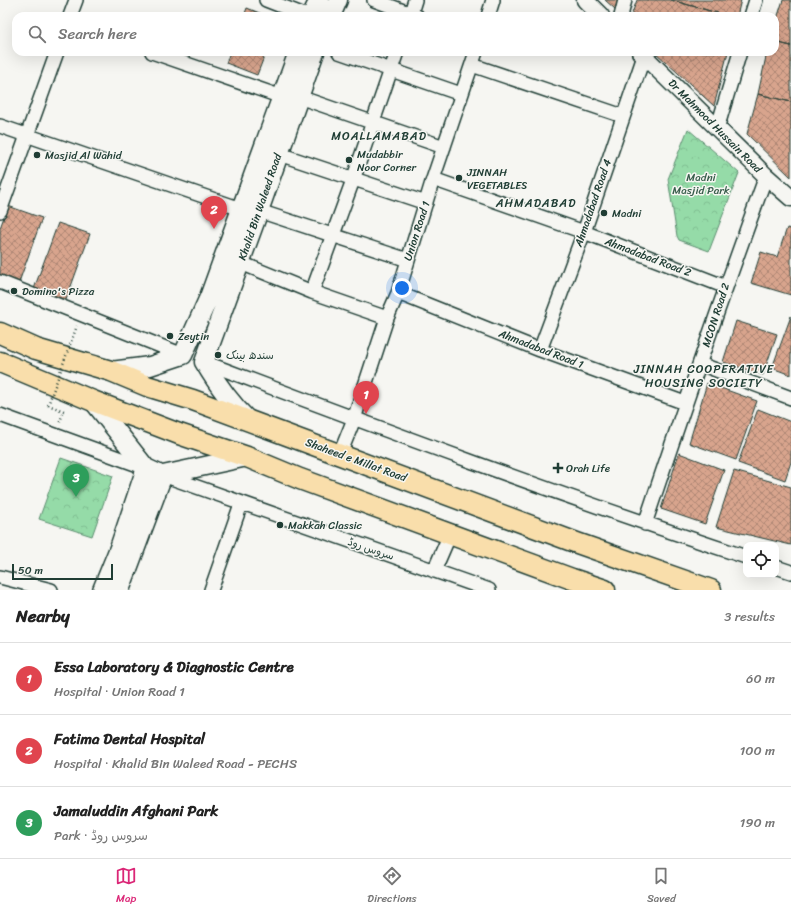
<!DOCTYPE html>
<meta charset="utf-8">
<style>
:root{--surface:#fff;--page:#f6f6f6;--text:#222;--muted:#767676;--line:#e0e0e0;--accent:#db2777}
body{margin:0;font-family:Sriracha,"Playpen Sans Arabic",sans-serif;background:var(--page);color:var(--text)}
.controls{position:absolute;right:12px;bottom:12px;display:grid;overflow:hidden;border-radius:8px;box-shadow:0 4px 16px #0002}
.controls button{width:36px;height:36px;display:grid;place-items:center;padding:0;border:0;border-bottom:1px solid var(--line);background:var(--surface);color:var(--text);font:20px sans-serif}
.scale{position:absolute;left:12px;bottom:10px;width:101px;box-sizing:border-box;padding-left:4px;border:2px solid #1f3d34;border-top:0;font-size:11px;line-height:14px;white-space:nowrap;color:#1f3d34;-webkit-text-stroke:3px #f6f6f2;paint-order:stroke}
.you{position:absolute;left:402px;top:288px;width:14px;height:14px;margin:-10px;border:3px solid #fff;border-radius:50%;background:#1a73e8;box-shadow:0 0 0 6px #1a73e833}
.badge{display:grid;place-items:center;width:26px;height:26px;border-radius:50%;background:var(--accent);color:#fff;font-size:13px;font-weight:700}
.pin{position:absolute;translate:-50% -33px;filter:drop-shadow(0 1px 2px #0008)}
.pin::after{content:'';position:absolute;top:21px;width:14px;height:12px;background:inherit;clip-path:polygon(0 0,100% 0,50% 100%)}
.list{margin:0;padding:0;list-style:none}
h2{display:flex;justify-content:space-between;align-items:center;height:52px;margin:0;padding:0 16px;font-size:17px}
h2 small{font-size:13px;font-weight:400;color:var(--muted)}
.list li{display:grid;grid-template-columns:26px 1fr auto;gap:12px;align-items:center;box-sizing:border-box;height:72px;padding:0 16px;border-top:1px solid var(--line)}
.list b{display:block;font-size:15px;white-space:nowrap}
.list p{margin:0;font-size:13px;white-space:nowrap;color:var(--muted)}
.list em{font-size:13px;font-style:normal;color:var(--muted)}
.icon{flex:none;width:22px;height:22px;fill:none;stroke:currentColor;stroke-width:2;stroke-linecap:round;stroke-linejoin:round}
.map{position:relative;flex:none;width:791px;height:590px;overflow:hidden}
.search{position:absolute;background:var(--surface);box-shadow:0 4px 16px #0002;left:12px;right:12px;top:12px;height:44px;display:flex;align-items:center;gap:10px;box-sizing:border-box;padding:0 14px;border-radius:12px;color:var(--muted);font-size:15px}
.sheet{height:268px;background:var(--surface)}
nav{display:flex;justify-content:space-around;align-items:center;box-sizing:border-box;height:56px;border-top:1px solid var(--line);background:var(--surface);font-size:11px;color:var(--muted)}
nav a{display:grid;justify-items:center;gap:2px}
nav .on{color:var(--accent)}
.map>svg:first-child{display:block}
.park{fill:url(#park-crowns);stroke:#5a8c6e}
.building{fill:url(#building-cross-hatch);stroke:#1f3d34}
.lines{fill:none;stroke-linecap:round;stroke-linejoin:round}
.minor-casing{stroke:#1f3d34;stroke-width:16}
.tertiary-casing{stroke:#1f3d34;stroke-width:19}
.secondary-casing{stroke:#1f3d34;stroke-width:21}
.primary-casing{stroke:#1f3d34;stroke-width:23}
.path{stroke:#1f3d34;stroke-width:2.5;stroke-dasharray:1 3;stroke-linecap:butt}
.minor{stroke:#f6f6f2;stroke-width:13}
.tertiary{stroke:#f6f6f2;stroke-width:16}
.secondary{stroke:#f6f6f2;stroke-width:18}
.primary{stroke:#f9deab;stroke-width:20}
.path-bridge{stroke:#1f3d34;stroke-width:2.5;stroke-dasharray:1 3;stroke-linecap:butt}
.poi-dot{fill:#1f3d34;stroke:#f6f6f2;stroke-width:1.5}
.labels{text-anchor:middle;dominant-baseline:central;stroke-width:3;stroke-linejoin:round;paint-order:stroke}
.street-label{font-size:11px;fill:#1f3d34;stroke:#f6f6f2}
.poi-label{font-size:11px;fill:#1f3d34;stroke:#f6f6f2;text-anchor:start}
.park-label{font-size:11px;fill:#375d4b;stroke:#f6f6f2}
.neighbourhood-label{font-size:12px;letter-spacing:1px;fill:#1f3d34;stroke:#f6f6f2}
</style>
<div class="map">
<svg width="791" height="590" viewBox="0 0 791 590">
<defs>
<pattern id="park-crowns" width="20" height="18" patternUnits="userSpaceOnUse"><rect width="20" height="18" fill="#95dba8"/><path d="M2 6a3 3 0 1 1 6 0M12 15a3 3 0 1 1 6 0" fill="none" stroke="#80bd91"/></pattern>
<pattern id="building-cross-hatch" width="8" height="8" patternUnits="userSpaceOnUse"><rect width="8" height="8" fill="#d8a48d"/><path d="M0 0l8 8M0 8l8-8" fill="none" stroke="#af8774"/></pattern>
</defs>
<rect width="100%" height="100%" fill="#f6f6f2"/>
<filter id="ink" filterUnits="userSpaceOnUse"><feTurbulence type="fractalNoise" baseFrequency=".025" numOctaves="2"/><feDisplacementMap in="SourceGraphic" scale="8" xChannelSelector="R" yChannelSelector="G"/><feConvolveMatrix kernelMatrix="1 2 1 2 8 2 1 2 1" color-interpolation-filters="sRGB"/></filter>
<g filter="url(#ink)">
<path class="park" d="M688 129 739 173 709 251 679 240 677 236 668 179Z
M61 458 113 476 92 536 39 519Z"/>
<path class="building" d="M605 0H618L615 9Z
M637 0H671L728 16H631Z
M671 0H741L737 16H728Z
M783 0H791V46L775 42V25Z
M247 8 267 16H244Z
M775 42 791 46V102L758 94 767 52H775Z
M230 52H266L257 75 226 63Z
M655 52H728L714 106Z
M758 94 791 102V177L747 134Z
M8 206 42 218 18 285 0 278V228Z
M58 223 90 234 66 300 34 289Z
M787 228 791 229V295L751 283 761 252 777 257Z
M791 316V375L772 368Z
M736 321 777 334 763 375 723 362Z
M707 383 757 401 736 460 689 443Z
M758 409 791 422V462L785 480 738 463Z
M679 453 724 470 705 524 661 509Z
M734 471 791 487V545L716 527Z"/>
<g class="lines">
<g class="minor-casing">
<path id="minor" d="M266 0 307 16
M374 0 417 16
M70 16 76 0
M410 16 415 0
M488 16 493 0
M621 16 625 0
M751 16 756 0
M152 52 282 97
M339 52 461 94
M472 65 623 116
M299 97 444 147
M0 126 241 209
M717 129 740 52
M279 154 426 203
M433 179 584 232 726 287
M0 211 57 52
M259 211 408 260
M241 263 312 292 387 318
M0 282 183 355
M312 292 353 180 397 52
M398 293 540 350 685 403
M540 350 584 232 644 56
M204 362C384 430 564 497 746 557
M700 364 791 398
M0 415 146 468
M340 454 354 419 387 318 398 293 433 179 476 52
M163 475 489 590
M645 524C684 407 724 291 766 176
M776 567 791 572
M434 571 450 534
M0 577 51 590
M211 590 241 504"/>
</g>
<g class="tertiary-casing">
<path id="tertiary" d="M585 0 601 16
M640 52 766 176 791 198"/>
</g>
<g class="secondary-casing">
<path id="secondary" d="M311 16 319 0
M331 16 338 0
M183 355 209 297 298 52
M204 362 259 211 315 52
M204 362C217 384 230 403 249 421
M111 371 150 366 183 355
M93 401 146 468 157 473
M163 475 247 457
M102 590 119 548 146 468
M120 590 163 475"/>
</g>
<g class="primary-casing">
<path id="primary" d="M0 333 36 349 111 371 147 386 193 400 577 543 711 590
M0 362 93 401 179 434 247 457 300 479 572 579 605 590"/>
</g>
<path class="path" d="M48 405 64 411 59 424"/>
<use href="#minor" class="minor"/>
<use href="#tertiary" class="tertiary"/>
<use href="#secondary" class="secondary"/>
<use href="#primary" class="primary"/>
<path class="path-bridge" d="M48 405 77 326"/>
</g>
</g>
<g class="poi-dot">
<circle cx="37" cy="155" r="4"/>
<circle cx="349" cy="160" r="4"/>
<circle cx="459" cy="178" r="4"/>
<circle cx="604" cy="213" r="4"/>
<circle cx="14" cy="291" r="4"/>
<circle cx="170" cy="336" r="4"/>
<circle cx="218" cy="355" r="4"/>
<path d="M556 462h4v4h4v4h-4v4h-4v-4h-4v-4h4z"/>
<circle cx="280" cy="525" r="4"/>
</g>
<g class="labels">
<g class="street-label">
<text transform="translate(715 126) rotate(45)">Dr Mahmood Hussain Road</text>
<text transform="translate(593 203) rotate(-71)">Ahmadabad Road 4</text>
<text transform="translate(260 207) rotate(-71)">Khalid Bin Waleed Road</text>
<text transform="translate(417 231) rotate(-72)">Union Road 1</text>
<text transform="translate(648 257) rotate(21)">Ahmadabad Road 2</text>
<text transform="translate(716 315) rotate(-72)">MCON Road 2</text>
<text transform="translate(541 349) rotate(21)">Ahmadabad Road 1</text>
<text transform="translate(356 460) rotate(20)">Shaheed e Millat Road</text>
<text transform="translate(371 549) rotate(19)">سروس روڈ</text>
</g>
<g class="poi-label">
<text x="357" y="154">Mudabbir<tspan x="357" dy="13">Noor Corner</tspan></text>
<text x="45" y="155">Masjid Al Wahid</text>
<text x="467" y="172">JINNAH<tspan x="467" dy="13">VEGETABLES</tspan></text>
<text x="612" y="213">Madni</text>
<text x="22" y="291">Domino's Pizza</text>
<text x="178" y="336">Zeytin</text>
<text x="226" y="355">سندھ بینک</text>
<text x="566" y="468">Orah Life</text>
<text x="288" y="525">Makkah Classic</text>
</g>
<g class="park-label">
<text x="701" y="177">Madni<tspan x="701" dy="13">Masjid Park</tspan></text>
</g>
<g class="neighbourhood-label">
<text x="379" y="136">MOALLAMABAD</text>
<text x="536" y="203">AHMADABAD</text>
<text x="704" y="369">JINNAH COOPERATIVE<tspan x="704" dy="14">HOUSING SOCIETY</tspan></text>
</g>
</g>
</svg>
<div class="controls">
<button><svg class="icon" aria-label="locate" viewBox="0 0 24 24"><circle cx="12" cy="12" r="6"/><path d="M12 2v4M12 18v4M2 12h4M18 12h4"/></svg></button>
</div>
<div class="scale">50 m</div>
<div class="you"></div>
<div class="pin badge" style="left:366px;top:414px;background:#e0444e">1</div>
<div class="pin badge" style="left:214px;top:229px;background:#e0444e">2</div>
<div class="pin badge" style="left:76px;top:497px;background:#2e9e5b">3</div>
<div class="search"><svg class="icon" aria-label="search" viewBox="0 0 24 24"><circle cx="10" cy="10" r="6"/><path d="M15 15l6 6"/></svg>Search here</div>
</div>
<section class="sheet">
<h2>Nearby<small>3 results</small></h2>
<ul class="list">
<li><span class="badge" style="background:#e0444e">1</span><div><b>Essa Laboratory &amp; Diagnostic Centre</b><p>Hospital · Union Road 1</p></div><em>60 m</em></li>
<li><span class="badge" style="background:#e0444e">2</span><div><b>Fatima Dental Hospital</b><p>Hospital · Khalid Bin Waleed Road - PECHS</p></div><em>100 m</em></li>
<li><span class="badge" style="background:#2e9e5b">3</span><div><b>Jamaluddin Afghani Park</b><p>Park · سروس روڈ</p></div><em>190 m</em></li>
</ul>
</section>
<nav>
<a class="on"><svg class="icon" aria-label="map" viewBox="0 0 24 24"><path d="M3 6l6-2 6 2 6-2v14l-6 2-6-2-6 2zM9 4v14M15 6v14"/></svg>Map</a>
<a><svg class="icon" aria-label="directions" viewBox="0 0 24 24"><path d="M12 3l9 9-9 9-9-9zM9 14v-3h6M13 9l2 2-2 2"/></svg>Directions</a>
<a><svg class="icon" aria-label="saved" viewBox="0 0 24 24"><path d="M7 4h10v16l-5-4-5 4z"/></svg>Saved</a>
</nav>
